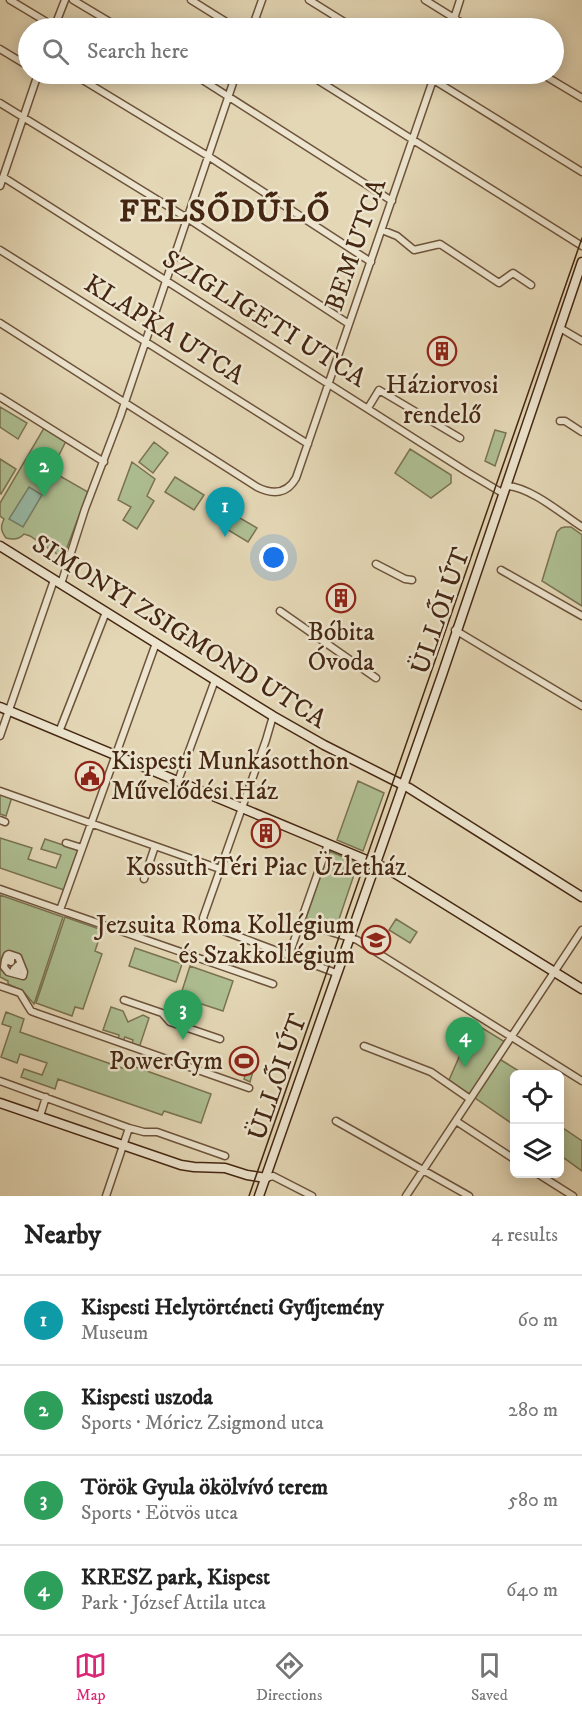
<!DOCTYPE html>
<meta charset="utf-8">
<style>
:root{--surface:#fff;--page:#f2f2f2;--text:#222;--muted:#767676;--line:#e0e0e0;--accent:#db2777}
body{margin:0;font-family:"IM FELL DW Pica",serif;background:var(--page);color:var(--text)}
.controls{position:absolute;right:18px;bottom:18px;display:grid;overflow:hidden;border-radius:9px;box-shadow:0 3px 15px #0003}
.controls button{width:54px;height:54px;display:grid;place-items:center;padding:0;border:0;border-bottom:2px solid var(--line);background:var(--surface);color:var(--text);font:30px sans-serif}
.you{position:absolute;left:274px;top:558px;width:21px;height:21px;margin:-15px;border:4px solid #fff;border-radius:50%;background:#1a73e8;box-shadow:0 0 0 9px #1a73e833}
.badge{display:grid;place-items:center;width:39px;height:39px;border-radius:50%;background:var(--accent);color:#fff;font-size:20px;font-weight:700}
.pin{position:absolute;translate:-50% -50px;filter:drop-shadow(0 2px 3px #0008)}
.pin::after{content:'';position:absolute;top:32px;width:21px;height:18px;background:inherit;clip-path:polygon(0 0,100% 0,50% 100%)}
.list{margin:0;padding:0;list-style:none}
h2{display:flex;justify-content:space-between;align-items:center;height:78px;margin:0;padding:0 24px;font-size:26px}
h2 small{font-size:20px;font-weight:400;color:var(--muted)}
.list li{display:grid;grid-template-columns:39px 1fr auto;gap:18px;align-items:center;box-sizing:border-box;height:90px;padding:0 24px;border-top:2px solid var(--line)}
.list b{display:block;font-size:22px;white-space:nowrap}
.list p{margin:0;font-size:20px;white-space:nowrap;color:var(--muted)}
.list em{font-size:20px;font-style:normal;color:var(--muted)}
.icon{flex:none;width:33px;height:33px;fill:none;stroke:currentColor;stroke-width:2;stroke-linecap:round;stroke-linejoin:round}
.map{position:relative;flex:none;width:582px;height:1196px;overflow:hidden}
.search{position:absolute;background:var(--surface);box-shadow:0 3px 15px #0003;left:18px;right:18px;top:18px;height:66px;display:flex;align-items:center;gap:15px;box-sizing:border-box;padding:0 21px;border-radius:33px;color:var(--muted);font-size:22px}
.sheet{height:438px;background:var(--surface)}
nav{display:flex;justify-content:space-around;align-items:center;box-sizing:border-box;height:84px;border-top:2px solid var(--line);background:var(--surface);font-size:16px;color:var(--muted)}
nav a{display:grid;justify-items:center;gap:3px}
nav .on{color:var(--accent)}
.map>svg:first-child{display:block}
.green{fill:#aebf92;stroke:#7a7352;stroke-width:1.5}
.water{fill:#97baa7;stroke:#767f6b;stroke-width:1.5}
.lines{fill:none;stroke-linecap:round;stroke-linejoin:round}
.street-casing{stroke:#6d533b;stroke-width:9}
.secondary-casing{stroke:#452712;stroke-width:11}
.street{stroke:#ede5cf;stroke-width:6}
.secondary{stroke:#ede5cf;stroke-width:8}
.tram{stroke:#452712;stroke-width:1.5}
.labels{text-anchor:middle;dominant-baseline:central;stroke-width:5;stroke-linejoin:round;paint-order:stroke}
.street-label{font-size:26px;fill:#452712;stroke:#ede5cf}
.poi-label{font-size:26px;fill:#452712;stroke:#ede5cf}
.district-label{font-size:32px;font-weight:bold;letter-spacing:1.5px;fill:#452712;stroke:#ede5cf}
</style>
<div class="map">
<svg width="582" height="1196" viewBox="0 0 582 1196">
<rect width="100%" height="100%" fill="#e4d7b5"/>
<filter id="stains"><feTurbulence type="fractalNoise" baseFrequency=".00333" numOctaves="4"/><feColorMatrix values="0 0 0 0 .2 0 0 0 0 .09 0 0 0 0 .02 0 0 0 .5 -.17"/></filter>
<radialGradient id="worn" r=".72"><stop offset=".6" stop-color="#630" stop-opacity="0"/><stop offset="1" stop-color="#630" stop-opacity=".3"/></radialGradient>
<path class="green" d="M0 407 27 423 18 439 0 427Z
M44 428 66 441 51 471 88 492 63 558 30 536 24 534C19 540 13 540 6 538 1 531 0 527 4 519L0 516V503Z
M495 430 506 433 495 466 485 461Z
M154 442 168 453 153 473 139 462Z
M410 449 451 475V483L431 498 395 473Z
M0 459 16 469 1 494 0 493Z
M132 462 155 479 147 496 154 501 137 529 123 520 131 507 118 500Z
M175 477 204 495 194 510 165 492Z
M228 511 257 528 248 542 220 525Z
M565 527H571L582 535V606L542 581 557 532 561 528Z
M358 781 384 793 363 851 337 840Z
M0 793 12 797 6 816 0 814Z
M0 838 32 848 28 859 56 868 61 855 41 849 45 839 78 850 64 890 0 868Z
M329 851 358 863 336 928 306 918Z
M0 895 63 917 34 1004 23 991 8 984V981L0 977Z
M65 917 102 930 95 951 102 954 83 1009 75 1007 72 1016 36 1003Z
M396 919 417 932 410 943 389 930Z
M135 948 182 964 176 982 129 966Z
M190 966 233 981 223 1011 180 997Z
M111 1007 123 1011 128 1022 143 1015 149 1018 139 1048 132 1044 133 1040 125 1037 123 1041 118 1039 119 1035 103 1030Z
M6 1012 24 1019 20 1032 128 1070 130 1065 211 1094 201 1123 164 1111 162 1115 58 1079 55 1089 21 1077 24 1069 42 1075 47 1063 20 1054 17 1063 1 1057 11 1027 2 1024Z
M474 1023 505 1042 496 1057 524 1074H514V1125L449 1080Z
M250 1059 256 1061 250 1082 244 1079Z
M560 1126 582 1141V1171L560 1155Z"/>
<path class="water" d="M29 487 42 495 23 527 9 519Z"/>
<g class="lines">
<g class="street-casing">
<path id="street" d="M10 0 55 27
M73 0 120 28
M191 0 236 28
M309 0 354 28
M425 0 470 28
M54 28 65 0
M252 28 262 0
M451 28 460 0
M0 49 28 66
M73 74 208 156 371 262
M193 74 392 201
M308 74 582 246
M424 74 582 172
M542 74 582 98
M0 103 187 218 349 324
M3 177 467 472 504 494
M0 186 38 74
M382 230 397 236 414 250 440 244 499 283 513 273 531 285
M0 250 308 444
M0 323 257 487C273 495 287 494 296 478L435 74
M560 328 582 341
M0 397 104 462
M368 408 379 390 460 438
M560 421H565L582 432
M507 486C530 487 562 514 582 527
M376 564 405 579 412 580
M501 570 582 616
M61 584 85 509 120 417 236 74
M280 611 376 678
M455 630 582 706
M273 716 266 740 203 918 205 924 336 973
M59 732 106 612
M0 736 54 580
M178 781 215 680
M0 791 220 869
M0 820 5 822
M66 843 82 848
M144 879 155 846
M0 889 273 984
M60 910 156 643
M301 923 357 940 582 1081
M289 955 328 844
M5 960 4 967 8 972 23 976 24 972 18 957 9 954 7 955 5 960 11 962V955
M17 966 19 969 17 971 14 969Z
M0 986 20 993 31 1011 36 1013 249 1088
M124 1000 162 1013 170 1022 220 1039
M364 1046 431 1072 470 1099
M0 1081 129 1128 144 1132H157L225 1156
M40 1116 46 1097
M336 1121 469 1196
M456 1121 514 1159
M538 1174 573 1196
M266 1178 273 1176 312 1196
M106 1196 129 1128
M406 1196 582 930"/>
</g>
<g class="secondary-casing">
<path id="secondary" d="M0 546 273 716 324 745 409 788 582 897
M0 707 388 869 582 989
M0 1103 181 1165 194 1167 225 1168 247 1175 266 1178
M259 1196 442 675 582 262"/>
</g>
<use href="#street" class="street"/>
<use href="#secondary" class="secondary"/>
<path class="tram" d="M249 1196 582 238"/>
</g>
<defs>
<g id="building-ring" transform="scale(1.5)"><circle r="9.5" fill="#ede5cf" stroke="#8f2418" stroke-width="1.5"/><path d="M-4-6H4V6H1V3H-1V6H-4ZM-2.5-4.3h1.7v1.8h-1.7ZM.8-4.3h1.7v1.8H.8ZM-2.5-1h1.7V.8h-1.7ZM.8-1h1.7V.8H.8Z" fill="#8f2418"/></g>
<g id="civic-ring" transform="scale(1.5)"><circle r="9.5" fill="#ede5cf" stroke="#8f2418" stroke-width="1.5"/><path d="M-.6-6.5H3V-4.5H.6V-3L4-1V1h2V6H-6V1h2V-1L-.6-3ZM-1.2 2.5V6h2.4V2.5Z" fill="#8f2418"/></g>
<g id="university-ring" transform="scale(1.5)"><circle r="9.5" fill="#ede5cf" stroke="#8f2418" stroke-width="1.5"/><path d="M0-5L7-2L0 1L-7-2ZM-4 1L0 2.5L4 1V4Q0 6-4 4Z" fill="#8f2418"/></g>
<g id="stadium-ring" transform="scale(1.5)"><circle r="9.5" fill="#ede5cf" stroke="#8f2418" stroke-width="1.5"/><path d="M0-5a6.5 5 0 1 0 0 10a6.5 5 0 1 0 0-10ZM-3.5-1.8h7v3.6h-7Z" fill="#8f2418"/></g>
</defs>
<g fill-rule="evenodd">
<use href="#building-ring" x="442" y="351"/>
<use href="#building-ring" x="341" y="598"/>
<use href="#civic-ring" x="90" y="776"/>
<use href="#building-ring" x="266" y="833"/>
<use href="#university-ring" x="376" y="940"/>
<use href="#stadium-ring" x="244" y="1061"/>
</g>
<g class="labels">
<g class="street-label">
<text transform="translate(356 245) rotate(-71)">BEM UTCA</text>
<text transform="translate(264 319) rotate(32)">SZIGLIGETI UTCA</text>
<text transform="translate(164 330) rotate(32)">KLAPKA UTCA</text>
<text transform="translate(441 611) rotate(-71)">ÜLLŐI ÚT</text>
<text transform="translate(179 632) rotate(32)">SIMONYI ZSIGMOND UTCA</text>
<text transform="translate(278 1077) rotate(-71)">ÜLLŐI ÚT</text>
</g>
<g class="poi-label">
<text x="442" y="385">Háziorvosi<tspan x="442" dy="30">rendelő</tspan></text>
<text x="341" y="632">Bóbita<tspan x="341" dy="30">Óvoda</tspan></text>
<text x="111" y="761" text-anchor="start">Kispesti Munkásotthon<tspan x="111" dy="30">Művelődési Ház</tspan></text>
<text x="266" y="867">Kossuth Téri Piac Üzletház</text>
<text x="355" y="925" text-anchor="end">Jezsuita Roma Kollégium<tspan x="355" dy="30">és Szakkollégium</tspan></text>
<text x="223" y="1061" text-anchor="end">PowerGym</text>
</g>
<g class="district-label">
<text x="225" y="212">FELSŐDŰLŐ</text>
</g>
</g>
<rect width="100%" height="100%" filter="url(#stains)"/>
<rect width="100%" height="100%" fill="url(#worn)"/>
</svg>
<div class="controls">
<button><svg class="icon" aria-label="locate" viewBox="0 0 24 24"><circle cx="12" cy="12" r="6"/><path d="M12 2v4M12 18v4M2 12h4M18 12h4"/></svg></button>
<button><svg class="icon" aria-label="layers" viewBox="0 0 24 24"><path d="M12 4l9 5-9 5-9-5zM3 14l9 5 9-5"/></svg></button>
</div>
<div class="you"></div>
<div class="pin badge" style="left:225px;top:537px;background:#0f9aa8">1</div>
<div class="pin badge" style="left:44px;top:497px;background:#2e9e5b">2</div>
<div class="pin badge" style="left:183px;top:1040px;background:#2e9e5b">3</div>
<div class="pin badge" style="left:465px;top:1067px;background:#2e9e5b">4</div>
<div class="search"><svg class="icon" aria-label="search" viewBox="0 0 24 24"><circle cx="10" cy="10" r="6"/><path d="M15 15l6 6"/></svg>Search here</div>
</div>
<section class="sheet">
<h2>Nearby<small>4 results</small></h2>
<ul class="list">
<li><span class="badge" style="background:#0f9aa8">1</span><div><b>Kispesti Helytörténeti Gyűjtemény</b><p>Museum</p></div><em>60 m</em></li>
<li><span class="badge" style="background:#2e9e5b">2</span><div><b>Kispesti uszoda</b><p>Sports · Móricz Zsigmond utca</p></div><em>280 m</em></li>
<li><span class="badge" style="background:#2e9e5b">3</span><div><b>Török Gyula ökölvívó terem</b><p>Sports · Eötvös utca</p></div><em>580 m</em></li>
<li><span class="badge" style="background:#2e9e5b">4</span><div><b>KRESZ park, Kispest</b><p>Park · József Attila utca</p></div><em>640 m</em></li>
</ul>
</section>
<nav>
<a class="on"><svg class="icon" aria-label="map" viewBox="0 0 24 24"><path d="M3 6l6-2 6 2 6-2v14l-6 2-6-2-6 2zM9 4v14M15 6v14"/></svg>Map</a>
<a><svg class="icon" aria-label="directions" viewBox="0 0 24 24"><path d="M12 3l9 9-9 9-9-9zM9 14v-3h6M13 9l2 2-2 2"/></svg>Directions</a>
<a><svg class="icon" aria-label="saved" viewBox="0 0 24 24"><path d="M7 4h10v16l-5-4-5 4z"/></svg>Saved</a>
</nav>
